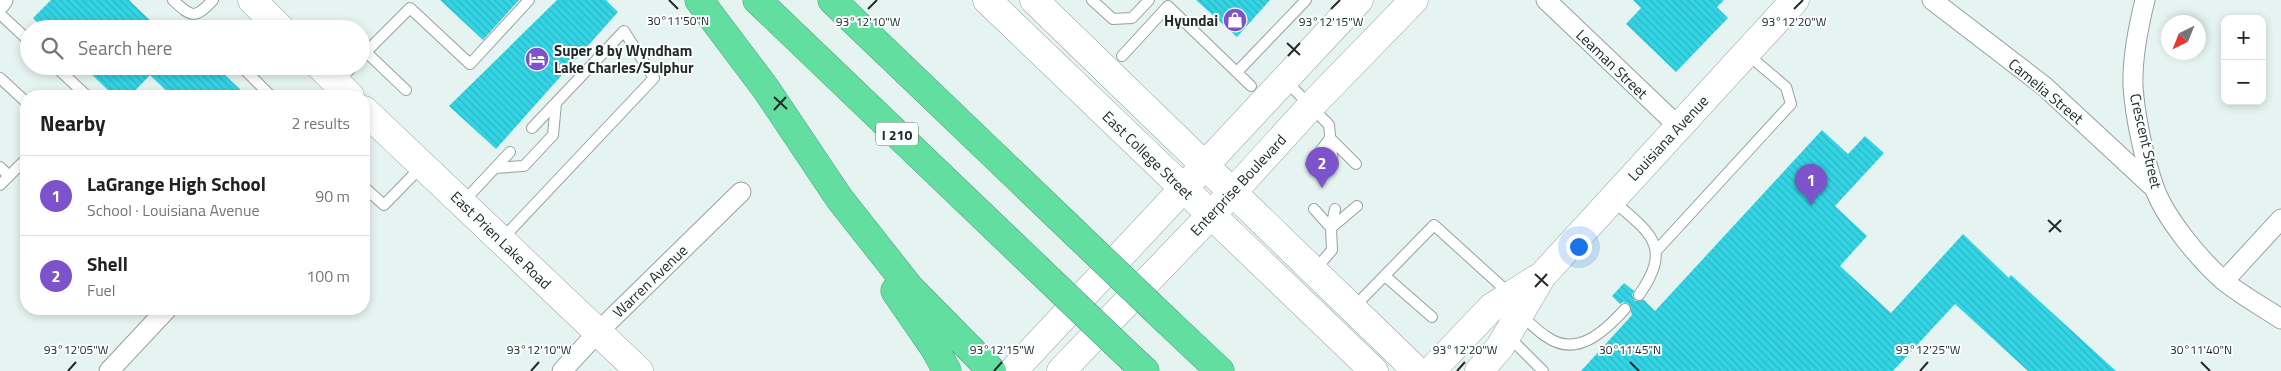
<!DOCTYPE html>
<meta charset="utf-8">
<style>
:root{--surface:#fff;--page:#f6f6f6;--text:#202124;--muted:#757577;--line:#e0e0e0;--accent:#7e52cb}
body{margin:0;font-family:"Titillium Web",sans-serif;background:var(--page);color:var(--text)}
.controls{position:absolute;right:15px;top:15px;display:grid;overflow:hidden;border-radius:10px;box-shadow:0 2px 8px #0003}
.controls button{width:45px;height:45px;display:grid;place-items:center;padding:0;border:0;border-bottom:1px solid var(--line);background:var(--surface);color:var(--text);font:25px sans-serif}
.compass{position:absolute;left:2161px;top:15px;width:45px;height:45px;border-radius:50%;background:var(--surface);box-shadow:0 2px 8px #0003;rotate:223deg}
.you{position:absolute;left:1578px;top:246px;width:18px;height:18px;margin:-12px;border:4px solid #fff;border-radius:50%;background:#1a73e8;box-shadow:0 0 0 8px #1a73e833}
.badge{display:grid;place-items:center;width:32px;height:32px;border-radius:50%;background:var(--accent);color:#fff;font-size:16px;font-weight:700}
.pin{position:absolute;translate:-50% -41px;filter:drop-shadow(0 1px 2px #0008)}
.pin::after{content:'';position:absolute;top:26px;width:18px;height:15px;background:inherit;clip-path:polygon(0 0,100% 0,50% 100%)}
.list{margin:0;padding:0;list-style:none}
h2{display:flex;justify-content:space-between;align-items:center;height:65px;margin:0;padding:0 20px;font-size:21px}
h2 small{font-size:16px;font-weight:400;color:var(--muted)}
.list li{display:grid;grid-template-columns:32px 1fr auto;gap:15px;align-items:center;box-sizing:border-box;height:80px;padding:0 20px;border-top:1px solid var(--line)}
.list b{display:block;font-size:19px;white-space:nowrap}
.list p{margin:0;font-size:16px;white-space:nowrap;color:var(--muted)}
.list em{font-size:16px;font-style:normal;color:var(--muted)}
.icon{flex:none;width:28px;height:28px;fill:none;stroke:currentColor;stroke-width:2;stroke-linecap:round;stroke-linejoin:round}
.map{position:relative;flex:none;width:2281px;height:371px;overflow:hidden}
.search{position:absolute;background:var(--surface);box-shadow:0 2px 8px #0003;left:20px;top:20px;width:350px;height:55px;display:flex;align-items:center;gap:12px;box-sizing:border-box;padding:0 18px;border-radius:28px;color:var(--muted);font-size:19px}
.panel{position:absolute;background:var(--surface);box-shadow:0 2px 8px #0003;left:20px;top:90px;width:350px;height:225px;border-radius:20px}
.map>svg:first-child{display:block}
.building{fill:url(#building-back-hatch)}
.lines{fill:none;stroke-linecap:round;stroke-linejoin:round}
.lane-casing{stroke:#95a19f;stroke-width:12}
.street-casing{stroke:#95a19f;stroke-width:21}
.secondary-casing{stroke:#95a19f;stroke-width:29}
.highway-casing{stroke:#4d9f76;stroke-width:29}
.lane{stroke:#fff;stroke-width:10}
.street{stroke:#fff;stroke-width:19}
.secondary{stroke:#fff;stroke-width:28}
.highway{stroke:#62dea0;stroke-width:28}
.highway-bridge-casing{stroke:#4d9f76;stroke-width:29;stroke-linecap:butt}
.highway-bridge{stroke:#62dea0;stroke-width:28}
.ticks{fill:none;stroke:#252a29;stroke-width:2}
.labels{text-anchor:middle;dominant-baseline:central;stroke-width:4;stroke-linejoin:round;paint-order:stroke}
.shield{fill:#f9fffe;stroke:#656a69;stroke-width:1}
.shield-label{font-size:14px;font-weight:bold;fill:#252a29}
.poi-label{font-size:15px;font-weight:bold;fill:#252a29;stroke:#f9fffe;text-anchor:end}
.street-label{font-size:15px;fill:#252a29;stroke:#f9fffe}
.ticks-label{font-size:12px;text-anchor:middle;fill:#252a29;stroke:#f9fffe;stroke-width:4;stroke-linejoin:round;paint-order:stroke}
</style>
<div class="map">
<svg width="2281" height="371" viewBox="0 0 2281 371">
<defs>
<pattern id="building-back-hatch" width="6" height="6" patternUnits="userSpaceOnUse" patternTransform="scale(1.25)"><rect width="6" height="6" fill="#33d4e4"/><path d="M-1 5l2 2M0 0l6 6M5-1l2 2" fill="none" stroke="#2db6c4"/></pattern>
</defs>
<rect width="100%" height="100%" fill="#e6f4f1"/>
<path class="building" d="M51 0H129L159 29H44L33 18Z
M440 0H519L483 40Z
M557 0H606L618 12 496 149 449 106Z
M1196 0H1270L1237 37Z
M1633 0H1724L1717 7 1728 18 1676 72 1626 24 1641 8Z
M83 66H219L225 73 224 74 247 96H172L150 75 130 96H114Z
M1822 130 1848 154 1865 136 1884 153 1835 206 1867 236 1840 266 1891 313 1963 234 2009 278 2011 275 2116 371H2028L1955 304 1893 371H1581L1632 315 1629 304 1623 302 1620 304 1612 296 1624 283 1634 291 1632 295 1635 301 1644 300 1655 311Z"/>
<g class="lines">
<g class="lane-casing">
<path id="lane" d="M173 0C192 18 195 19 213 0
M1092 0 1113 19 1132 18 1149 0
M0 14 29 41
M1122 56 1168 6 1251 86
M55 66 87 96
M241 66 271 96
M1237 72 1306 0
M0 78 26 102
M1286 81 1329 125 1333 165
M338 82 353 66
M406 90 366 52 410 8 470 64 529 0
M1311 164 1330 138 1356 164
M0 167 9 176
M495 168 524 166 553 135 556 103
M0 185 23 162
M364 187 384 205 422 166
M1613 201C1651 233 1673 247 1639 295
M463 202 510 152
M1314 209 1331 228 1357 206
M502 239 654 78 624 31 532 128
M1657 250 1791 104 1786 87 1747 54
M1314 271 1332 250 1331 228 1335 209
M1385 276 1432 317
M1353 308 1434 225 1510 294
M1520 314C1529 322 1537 331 1547 337 1577 358 1605 331 1625 309
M1508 336 1543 371"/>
</g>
<g class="street-casing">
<path id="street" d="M1546 0 1679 127
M1932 0 2044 86 2154 188
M2145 0C2138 28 2132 57 2133 86 2135 117 2144 158 2154 187 2165 218 2199 259 2224 281 2241 295 2263 307 2281 319
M0 4 3 0
M2224 281 2281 219
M109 371 167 309
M562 371 598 332 741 192"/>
</g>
<g class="secondary-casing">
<path id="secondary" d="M252 0 281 29
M987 0 1374 371
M1034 0 1417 371
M320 66 350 96
M364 110 639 371
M1013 371 1359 0
M1061 371 1232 193 1311 106 1414 0
M1431 371 1492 307 1538 278
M1479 371 1500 347 1542 276 1795 0"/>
</g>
<g class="highway-casing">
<path id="highway" d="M699 0 766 89 839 198 910 288 992 371
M757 0 1037 268
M832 0 1072 230
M895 291 935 349 947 371
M1169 323 1220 371
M1132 359 1145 371"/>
</g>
<use href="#lane" class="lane"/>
<use href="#street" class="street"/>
<use href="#secondary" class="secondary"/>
<use href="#highway" class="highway"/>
<g class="highway-bridge-casing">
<path id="highway-bridge" d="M1072 230 1169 323
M1037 268 1132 359"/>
</g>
<use href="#highway-bridge" class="highway-bridge"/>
</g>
<path class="ticks" d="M669 0 678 9M868 9 877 0M1331 9 1340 0M1794 9 1803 0M1287 43 1300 55M1288 56 1300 43M774 97 787 109M774 110 786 97M2048 220 2061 232M2049 232 2061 220M1535 274 1548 286M1535 287 1547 274M1630 362 1639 371M2201 362 2210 371M68 371 76 362M531 371 539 362M994 371 1002 362M1457 371 1465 362M1920 371 1928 362"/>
<defs>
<g id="shop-disc" transform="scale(1.25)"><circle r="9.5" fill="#7e52cb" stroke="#f9fffe"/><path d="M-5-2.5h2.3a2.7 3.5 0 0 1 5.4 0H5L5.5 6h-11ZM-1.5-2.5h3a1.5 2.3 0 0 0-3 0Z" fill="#fff"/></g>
<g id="hotel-disc" transform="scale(1.25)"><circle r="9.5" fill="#7e52cb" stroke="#f9fffe"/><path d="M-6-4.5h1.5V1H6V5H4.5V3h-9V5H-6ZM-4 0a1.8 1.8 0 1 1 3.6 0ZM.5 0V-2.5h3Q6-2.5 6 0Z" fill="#fff"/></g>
</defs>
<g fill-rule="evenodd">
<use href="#shop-disc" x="1235" y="20"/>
<use href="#hotel-disc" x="537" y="59"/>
</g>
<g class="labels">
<rect class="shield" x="876" y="122.5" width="42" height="23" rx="4"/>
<g class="shield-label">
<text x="897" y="134">I 210</text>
</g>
<g class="poi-label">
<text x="1218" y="20">Hyundai</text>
<text x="554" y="50" text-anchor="start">Super 8 by Wyndham<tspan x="554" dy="17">Lake Charles/Sulphur</tspan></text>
</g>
<g class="street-label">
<text transform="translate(1612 64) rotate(44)">Leaman Street</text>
<text transform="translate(2046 91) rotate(40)">Camelia Street</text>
<text transform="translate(1668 138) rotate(-47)">Louisiana Avenue</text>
<text transform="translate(2146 141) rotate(77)">Crescent Street</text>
<text transform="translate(1148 155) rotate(44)">East College Street</text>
<text transform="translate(1238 185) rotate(-47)">Enterprise Boulevard</text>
<text transform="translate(501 240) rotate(44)">East Prien Lake Road</text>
<text transform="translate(650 281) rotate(-44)">Warren Avenue</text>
</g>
</g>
<g class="ticks-label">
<text x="678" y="25">30°11'50"N</text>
<text x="868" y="26">93°12'10"W</text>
<text x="1331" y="26">93°12'15"W</text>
<text x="1794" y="26">93°12'20"W</text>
<text x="76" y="354">93°12'05"W</text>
<text x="539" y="354">93°12'10"W</text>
<text x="1002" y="354">93°12'15"W</text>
<text x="1465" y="354">93°12'20"W</text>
<text x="1928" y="354">93°12'25"W</text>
<text x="1630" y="354">30°11'45"N</text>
<text x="2201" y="354">30°11'40"N</text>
</g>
</svg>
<div class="controls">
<button>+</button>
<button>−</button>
</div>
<svg class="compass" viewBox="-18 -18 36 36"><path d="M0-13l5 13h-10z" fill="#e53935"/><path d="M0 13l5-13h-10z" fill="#757577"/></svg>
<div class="you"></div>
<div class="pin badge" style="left:1811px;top:205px">1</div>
<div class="pin badge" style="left:1322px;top:188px">2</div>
<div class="search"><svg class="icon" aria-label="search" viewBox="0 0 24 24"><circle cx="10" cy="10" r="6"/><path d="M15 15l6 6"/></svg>Search here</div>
<section class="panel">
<h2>Nearby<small>2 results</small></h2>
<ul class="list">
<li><span class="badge">1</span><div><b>LaGrange High School</b><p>School · Louisiana Avenue</p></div><em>90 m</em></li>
<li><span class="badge">2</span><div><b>Shell</b><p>Fuel</p></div><em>100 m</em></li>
</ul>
</section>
</div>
